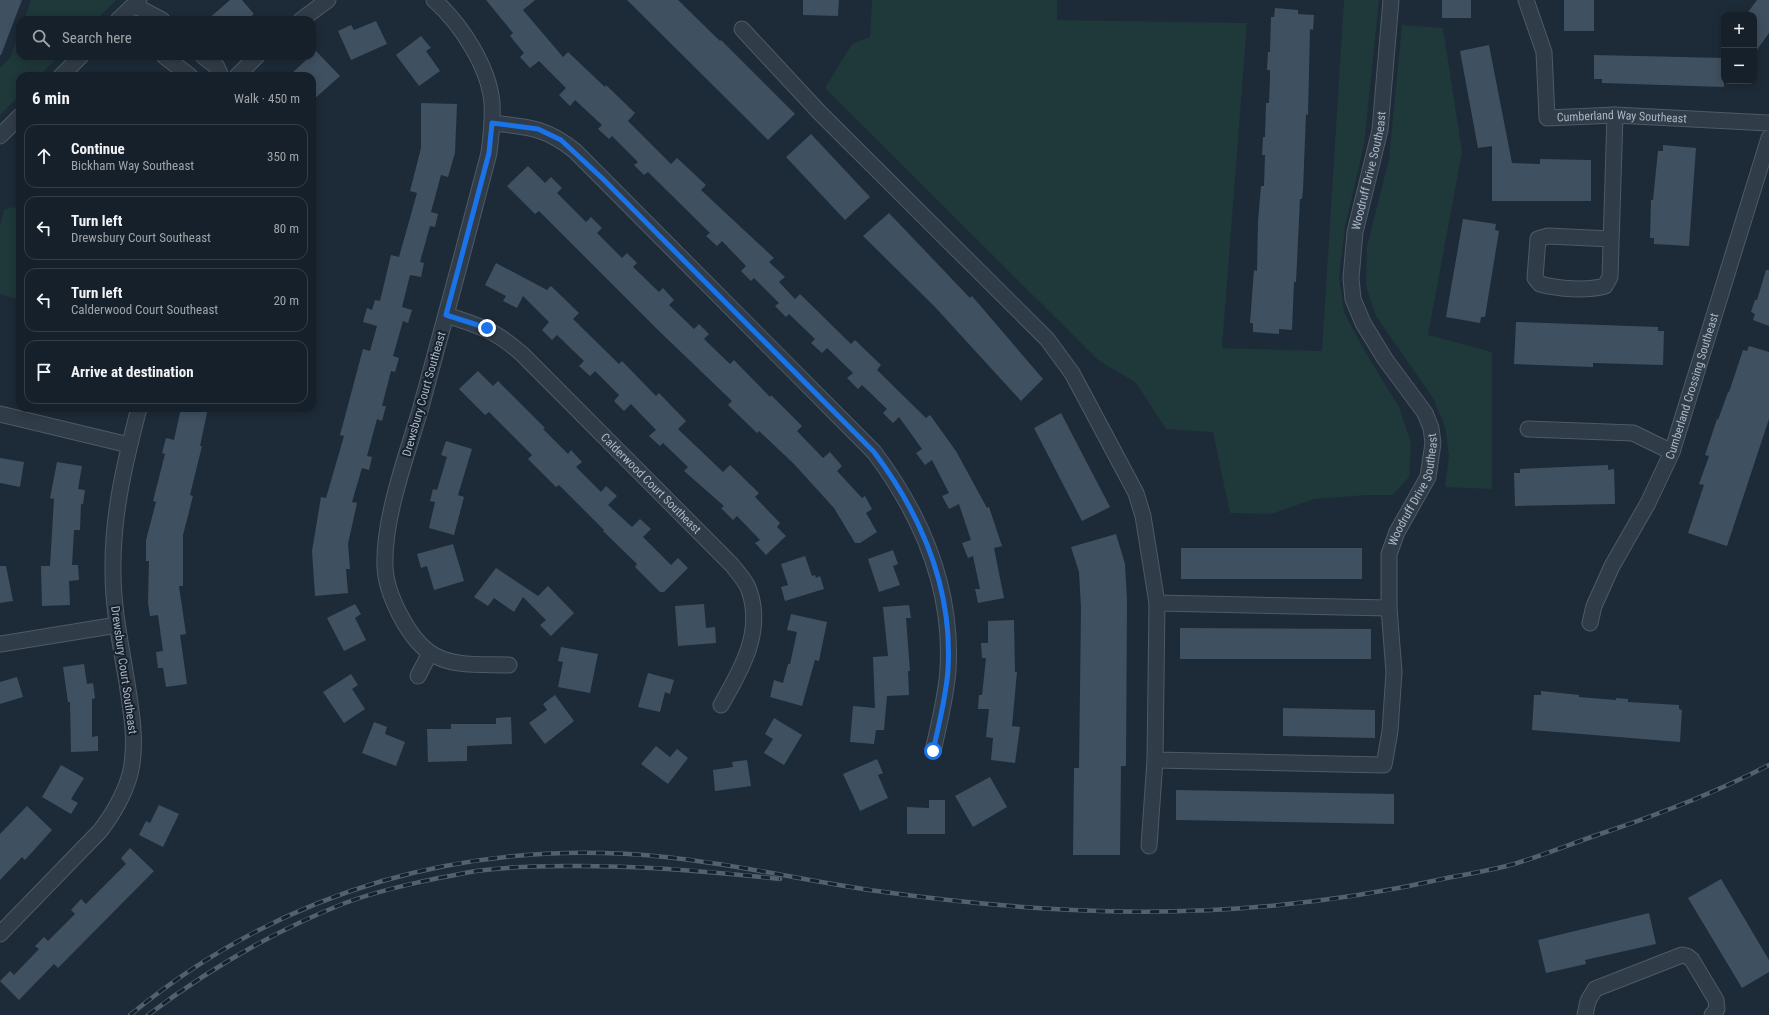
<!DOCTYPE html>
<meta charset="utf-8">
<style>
:root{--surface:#16202a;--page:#1f2832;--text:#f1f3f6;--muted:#9ea3a8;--line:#353e47}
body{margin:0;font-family:"Roboto Condensed",sans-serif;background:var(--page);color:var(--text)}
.controls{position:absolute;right:12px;top:12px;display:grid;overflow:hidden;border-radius:8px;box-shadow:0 2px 10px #0003}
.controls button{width:36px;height:36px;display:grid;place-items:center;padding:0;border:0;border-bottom:1px solid var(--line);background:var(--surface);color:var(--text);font:20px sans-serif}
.stop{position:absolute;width:12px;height:12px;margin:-9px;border:3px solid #1a73e8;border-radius:50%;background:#fff}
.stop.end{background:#1a73e8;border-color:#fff;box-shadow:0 1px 4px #0008}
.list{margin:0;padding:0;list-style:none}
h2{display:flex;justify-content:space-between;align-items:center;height:52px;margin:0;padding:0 16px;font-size:17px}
h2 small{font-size:13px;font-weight:400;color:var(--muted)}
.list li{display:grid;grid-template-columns:26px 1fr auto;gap:12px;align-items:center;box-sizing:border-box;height:64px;margin:0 8px 8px;padding:0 8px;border:1px solid var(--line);border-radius:12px}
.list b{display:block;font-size:15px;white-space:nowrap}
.list p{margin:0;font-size:13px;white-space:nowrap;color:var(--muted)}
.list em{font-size:13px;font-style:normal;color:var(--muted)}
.icon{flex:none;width:22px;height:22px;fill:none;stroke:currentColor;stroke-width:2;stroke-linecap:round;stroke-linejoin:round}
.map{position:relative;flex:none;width:1769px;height:1015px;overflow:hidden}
.search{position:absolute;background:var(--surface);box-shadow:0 2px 10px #0003;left:16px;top:16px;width:300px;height:44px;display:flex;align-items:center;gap:10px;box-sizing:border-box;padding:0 14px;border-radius:12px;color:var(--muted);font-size:15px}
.panel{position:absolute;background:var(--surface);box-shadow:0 2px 10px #0003;left:16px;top:72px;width:300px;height:340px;border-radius:12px}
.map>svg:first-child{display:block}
.green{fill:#1f3839}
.building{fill:#3f5060}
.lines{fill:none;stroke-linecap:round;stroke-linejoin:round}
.minor-casing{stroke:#4e5a66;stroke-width:17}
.minor{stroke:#303c48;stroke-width:15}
.rail-casing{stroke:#526170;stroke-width:4.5}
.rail{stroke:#16212c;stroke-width:3;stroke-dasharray:9;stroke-linecap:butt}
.route{stroke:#1a73e8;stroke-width:5}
.labels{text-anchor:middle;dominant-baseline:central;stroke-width:4;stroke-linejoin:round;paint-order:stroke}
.street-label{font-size:12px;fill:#aab7c6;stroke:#16212c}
</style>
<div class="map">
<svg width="1769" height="1015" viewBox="0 0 1769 1015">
<rect width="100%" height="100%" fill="#1d2b38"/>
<path class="green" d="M31 0H116L96 20H24Z
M872 0H1057V20L1247 23 1222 348 1322 351 1344 0H1379L1364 145 1345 227 1339 277 1344 312 1364 350 1399 407 1411 443 1409 477 1393 495H1367L1314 499 1271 514 1230 513 1213 432 1166 429 1136 383 1098 360 825 88 852 44 870 37Z
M1402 25 1443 28 1462 152 1428 335 1492 352V489L1445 487 1449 456 1445 427 1433 398 1376 316 1366 286 1367 246 1389 159Z
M20 30V56H59L39 76H20V95L0 115V68L10 58Z
M11 207 20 209V300L0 294V225L4 210Z"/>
<path class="building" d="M0 0H22L1 55H0Z
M230 0H242L254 14 247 20H207Z
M486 0H535L523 10 563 57 568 52 605 87 606 85 635 113 628 121 671 164 677 158 706 185 701 190 774 258 769 262 785 277 779 282 795 299 800 294 851 344 855 340 881 365 877 370 926 418 930 415 956 451 987 508 989 507 1002 546 994 548 1004 598 978 603 975 589H980L973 556 968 558 962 543 971 540 959 504 949 509 942 496 949 493 932 460 925 465 916 453 922 449 899 417 893 423 883 413 887 409 862 385 858 389 847 378 853 373 827 348 822 353 811 343 815 339 789 314 786 317 775 306 779 303 754 278 751 281 741 271 746 266 722 241 717 246 706 236 710 233 648 172 644 175 634 165 638 162 612 136 609 139 598 129 602 125 575 100 570 106 559 95 566 88 539 61 530 68 520 57 524 53 510 36 513 33Z
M627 0H678L720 41 721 40 795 114 768 140Z
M803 0H839L838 16 803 15Z
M1442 0H1471V18H1442Z
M1564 0H1594V31H1564Z
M1757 0H1769V33L1754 54V15H1746Z
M1275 8 1298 10V14L1314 15 1313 30 1310 29 1308 115 1306 114 1303 190 1302 199H1300L1296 282H1294L1292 330 1279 329V334L1253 332V323H1250L1254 270 1257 271 1258 221 1261 186H1264L1265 155H1262L1263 137H1265L1266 103H1269L1270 79V70H1267L1268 52H1270L1271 17H1274Z
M376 21 387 44 351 60 338 31 351 25 354 30Z
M421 36 431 48 426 51 440 71 419 86 396 55Z
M1489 45 1512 163 1540 164V159L1591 160V201H1492V146L1478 148 1460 51Z
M315 50 340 76 312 101V76H289L306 60 305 59 308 56H312V52Z
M1594 55 1724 58V87L1602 83V79H1594Z
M421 103 457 104 455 153 448 177 441 175 431 212 438 214 435 227 430 226 420 262 424 263 421 277 410 275 402 307 412 310 408 323 403 321 393 356 399 358 395 372 391 371 382 406H386L382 421 377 419 367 456 372 457 369 470 362 468 352 502 357 503 348 544 350 569H346L348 593 315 596 312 551 321 497 326 498 344 436 340 435 363 349 370 351 377 326 363 322 367 308 372 310 375 300 380 301 391 255 399 257 417 193 410 191 421 148Z
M811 134 870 197 845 220 786 157Z
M1663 145 1696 148 1689 246 1654 244V238H1650L1651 200H1653L1658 151H1663Z
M528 166 545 183 551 177 562 188 557 193 586 222 591 217 602 228 597 233 622 258 627 253 637 263 633 267 659 292 663 288 674 300 669 305 694 329 699 324 709 334 704 339 730 364 734 360 770 397 771 395 802 426 797 431 823 458 830 452 842 466 837 471 862 498 865 496 872 509 866 513 877 532 860 543H855L834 508 794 464 759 431 757 433 728 405 732 401 660 332 539 211 535 214 507 186Z
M889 213 970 298 972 296 1043 379 1021 401 935 307 863 236Z
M1463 219 1496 224 1495 230 1499 231 1485 317H1481L1480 323 1446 317Z
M496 263 547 290 551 286 579 313 573 319 619 364 622 361 656 396 659 393 686 421 678 429 723 472 730 465 759 493 755 497 780 523 777 527 786 536 766 555 755 543 760 540 737 516 733 520 721 508 724 506 684 471 688 467 663 443 660 446 649 436 656 430 631 404 624 411 614 401 619 395 595 371 590 376 579 366 584 361 557 335 552 340 542 330 549 322 523 296 517 308 503 301 506 296 485 285Z
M1766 270H1769V326L1753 320 1755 314 1751 312 1755 300H1757Z
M1516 322 1658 327V331H1664L1663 365 1593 363V367L1514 364Z
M1749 346 1769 352V419L1727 546 1688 533 1704 485 1699 484 1709 456 1705 455 1717 419 1718 420 1728 392H1729L1743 350 1747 351Z
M478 371 493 386 498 381 545 428 543 429 568 454 571 450 582 462 576 467 601 492 606 486 617 496 608 505 632 527 640 519 651 529 643 537 671 565 678 558 688 568 664 592H660L635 567 637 564 603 531 604 530 559 485 556 487 528 459 532 455 489 412 485 415 459 389Z
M181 408H208L200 446H202L190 495 193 496 183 535V586H179L186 634 180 635 187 684 166 687 163 668H158L156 652 163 651 158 615 150 616 148 603 149 561H146V540L156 502 153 501 165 454 162 453 166 438 174 440Z
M1061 413 1110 507 1082 521 1034 428Z
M446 441 472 449 458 495 464 497 454 535 429 528 435 502 430 501 433 489 437 490 447 457 441 455Z
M0 458 24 462 20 487 0 483Z
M57 462 82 466 78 489 85 490 83 504H81L80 530H74L72 565H78L79 580 69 581 70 605 42 606 41 566H50L54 499 50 498Z
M1608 465V470L1614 469 1615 504 1515 506 1514 473H1520V469Z
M1116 534 1125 564 1127 600 1126 766H1121L1120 855H1073L1074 768H1079L1081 608 1079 572 1071 547Z
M453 544 464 581 434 590 427 566 421 568 417 554Z
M1181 548H1362V579H1181Z
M893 550 898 564 893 566 900 585 879 592 868 559Z
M805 556 812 576 815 575 816 578 820 576 824 589 785 601 781 587 788 585 781 564Z
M0 566H6L13 601 0 603Z
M496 568 538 596 548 586 574 613 551 636 540 625 546 620 523 597 514 612 494 598 488 606 474 597Z
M355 604 361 614 355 618 366 640 344 651 327 618Z
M704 604 706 628 715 627 716 643 678 646 675 606Z
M909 605 911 618H906L910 671H908L909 695 887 696 884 730H876L874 744 850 742 853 706 875 708 873 657 888 656 883 607Z
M791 614 827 622 819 661 815 660 802 706 770 697 774 680 783 683 788 664H790L797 632 787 630Z
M1014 620 1015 672H1017L1012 726 1020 727 1015 763 991 760 993 738 986 737 989 709H978L979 695H982L986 658H982L981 643H988V621Z
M1180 628 1371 629V659H1180Z
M561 647 598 654 590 693 558 687 563 662 558 661Z
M84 664 87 684 93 683 95 698 92 699V737L98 736V751L71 752 70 702H68L63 667Z
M648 673 674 680 670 694 665 692 660 712 638 707Z
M351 674 358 685 352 689 365 709 344 723 323 692Z
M17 677 23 697 0 704V682Z
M1541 691 1579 695V697L1616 700V698L1628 699V702L1679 705V709L1682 710 1680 742 1532 730 1534 695H1541Z
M555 695 574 721 545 744 529 723 547 710 543 704Z
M1283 708 1375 710V738L1283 736Z
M511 717 512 744 467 746V761L428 762 427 729H451V724H496V718Z
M774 718 802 735 784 765 764 753 773 739 765 734Z
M374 722 387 727 385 734 405 742 396 766 362 753Z
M656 746 670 757 677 749 688 758 668 784 641 764Z
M877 759 883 773 878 775 888 798 860 811 843 774Z
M747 760 751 786 715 791 713 770 733 767 732 762Z
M61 765 84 778 71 799 78 803 71 814 42 797Z
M990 777 1007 807 973 827 955 796Z
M1176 790 1394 794V824L1176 820Z
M929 800H945V834H907V807L929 808Z
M159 805 179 814 163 847 139 835 146 821 150 823Z
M27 806 52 830 25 860 22 857 0 880V834Z
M130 848 154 871 58 968 54 964 19 1000 0 981 10 971 14 975 39 949 35 946 44 937 48 941 75 914 71 910 81 899 86 904 126 864 121 858Z
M1721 879 1769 960V972L1742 988 1688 898Z
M1649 913 1656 944 1585 960 1586 964 1546 973 1538 940Z"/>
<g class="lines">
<g class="minor-casing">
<g id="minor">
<path d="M434 0C461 24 489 67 492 103 493 120 491 137 489 153 467 238 444 322 421 407 407 455 383 518 385 567 386 594 408 637 429 652 451 668 484 664 509 665"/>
<path id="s1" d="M1526 0 1544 52 1547 118 1615 115 1769 123"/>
<path d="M134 5 162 20"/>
<path d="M118 20 139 0"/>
<path d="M301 20 328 0"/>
<path id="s2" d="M742 29 820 113 1047 339 1072 373 1136 493 1143 516 1157 603 1155 760 1384 765 1390 731 1394 672 1389 608V554L1397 532 1428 477 1433 443 1431 428 1425 413 1385 359 1363 323 1353 299 1351 278 1355 232 1380 130 1391 0"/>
<path d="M164 56 190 76"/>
<path d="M203 56 217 67 221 76"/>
<path d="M61 76 81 56"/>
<path d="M237 76 257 56"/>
<path d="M492 123C528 127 545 127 575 151L874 452C922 516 953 588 948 670 946 697 939 724 933 751"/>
<path d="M0 136 20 116"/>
<path d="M1611 239 1548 236 1538 239 1535 278 1540 284C1559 289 1586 291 1605 286L1610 277 1615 115"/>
<path id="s3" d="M446 315C480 326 495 330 522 354L732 565C738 573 746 581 749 590 764 632 741 670 721 705"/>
<path d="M0 414 129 445"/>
<path d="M1528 429 1633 433 1672 452"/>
<path d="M1157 603 1389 608"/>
<path id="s4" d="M1590 623 1594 606 1612 566 1648 503 1672 452 1769 138"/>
<path d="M0 644 117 625"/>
<path d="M418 676 430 653"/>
<path d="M1149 846 1155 760"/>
<path d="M0 934 100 831C114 813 129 787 132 764 136 736 131 710 127 683 121 646 113 609 113 572 112 515 125 462 139 408"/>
<path d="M1585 1015 1588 1001 1595 989 1682 955 1687 956 1692 960 1716 1000 1717 1009 1712 1015"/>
</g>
</g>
<use href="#minor" class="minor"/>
<g class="rail-casing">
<path id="rail" d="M130 1015C283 889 469 837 665 857 736 864 806 881 877 891 941 900 1007 907 1073 910 1199 916 1323 906 1447 878 1469 874 1492 870 1514 864 1544 855 1573 843 1603 833 1660 814 1715 793 1769 765
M148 1015C209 969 274 931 345 903 386 888 432 879 476 871 505 867 536 866 566 866 638 865 708 871 780 879"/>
</g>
<use href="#rail" class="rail"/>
</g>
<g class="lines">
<path class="route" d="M487 328 446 315 489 153 492 123 538 129 561 140 603 179 874 452C922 516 953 588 948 670 946 697 939 724 933 751"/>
</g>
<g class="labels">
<g class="street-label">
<text stroke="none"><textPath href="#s1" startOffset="196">Cumberland Way Southeast</textPath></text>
<text stroke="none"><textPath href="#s2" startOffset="1741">Woodruff Drive Southeast</textPath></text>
<text stroke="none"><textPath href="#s4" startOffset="259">Cumberland Crossing Southeast</textPath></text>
<text transform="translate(424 394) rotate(-74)">Drewsbury Court Southeast</text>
<text stroke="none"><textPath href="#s3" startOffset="269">Calderwood Court Southeast</textPath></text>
<text stroke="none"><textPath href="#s2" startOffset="1393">Woodruff Drive Southeast</textPath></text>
<text transform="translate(124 670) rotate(82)">Drewsbury Court Southeast</text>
</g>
</g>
</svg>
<div class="controls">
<button>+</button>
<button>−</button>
</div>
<div class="stop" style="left:933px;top:751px"></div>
<div class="stop end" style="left:487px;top:328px"></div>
<div class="search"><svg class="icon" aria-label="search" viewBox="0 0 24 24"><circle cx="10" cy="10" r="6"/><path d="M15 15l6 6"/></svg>Search here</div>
<section class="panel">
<h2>6 min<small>Walk · 450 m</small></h2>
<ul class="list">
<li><svg class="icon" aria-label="ahead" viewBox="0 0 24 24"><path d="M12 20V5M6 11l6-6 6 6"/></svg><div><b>Continue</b><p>Bickham Way Southeast</p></div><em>350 m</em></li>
<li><svg class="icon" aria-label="left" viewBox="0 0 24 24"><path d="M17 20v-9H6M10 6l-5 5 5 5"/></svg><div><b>Turn left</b><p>Drewsbury Court Southeast</p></div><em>80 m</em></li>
<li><svg class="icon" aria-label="left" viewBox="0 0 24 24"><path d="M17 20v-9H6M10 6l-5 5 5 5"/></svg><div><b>Turn left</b><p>Calderwood Court Southeast</p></div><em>20 m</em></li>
<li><svg class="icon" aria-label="arrive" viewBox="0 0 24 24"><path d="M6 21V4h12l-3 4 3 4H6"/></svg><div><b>Arrive at destination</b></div></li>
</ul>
</section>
</div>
